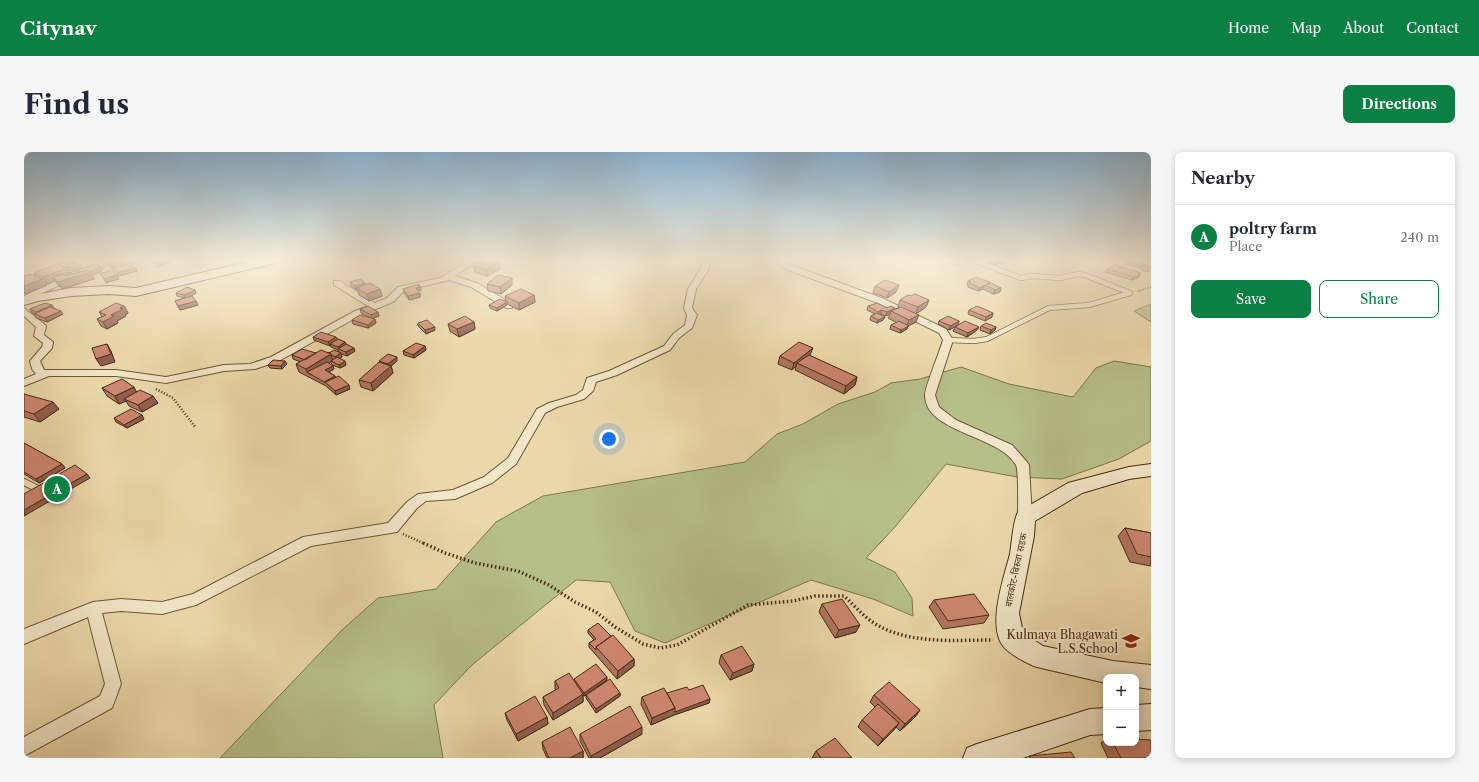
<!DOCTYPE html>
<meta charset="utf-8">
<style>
:root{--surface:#fff;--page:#f6f6f7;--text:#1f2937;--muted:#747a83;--line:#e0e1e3;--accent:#0b8043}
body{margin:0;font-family:"Libre Caslon Text","Noto Serif Devanagari",serif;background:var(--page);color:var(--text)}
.controls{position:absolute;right:12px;bottom:12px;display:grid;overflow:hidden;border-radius:8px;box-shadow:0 2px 10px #0003}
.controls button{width:36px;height:36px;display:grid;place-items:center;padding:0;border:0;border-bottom:1px solid var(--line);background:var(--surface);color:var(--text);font:20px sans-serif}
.you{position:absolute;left:585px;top:287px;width:14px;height:14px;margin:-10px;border:3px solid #fff;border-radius:50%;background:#1a73e8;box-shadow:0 0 0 6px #1a73e833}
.badge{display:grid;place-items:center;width:26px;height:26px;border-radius:50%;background:var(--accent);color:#fff;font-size:13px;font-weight:700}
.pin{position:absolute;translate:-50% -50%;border:2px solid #fff;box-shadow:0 1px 4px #0006}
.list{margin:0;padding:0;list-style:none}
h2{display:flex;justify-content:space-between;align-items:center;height:52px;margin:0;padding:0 16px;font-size:17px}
h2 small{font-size:13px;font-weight:400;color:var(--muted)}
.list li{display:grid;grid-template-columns:26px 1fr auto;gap:12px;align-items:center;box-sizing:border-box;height:64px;padding:0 16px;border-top:1px solid var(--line)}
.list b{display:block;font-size:15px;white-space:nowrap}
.list p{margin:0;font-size:13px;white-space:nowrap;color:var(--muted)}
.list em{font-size:13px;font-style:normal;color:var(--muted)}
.actions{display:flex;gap:8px;padding:12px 16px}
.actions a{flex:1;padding:9px 0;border:1px solid var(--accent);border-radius:8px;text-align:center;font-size:14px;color:var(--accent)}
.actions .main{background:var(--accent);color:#fff}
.map{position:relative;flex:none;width:1127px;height:606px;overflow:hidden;border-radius:8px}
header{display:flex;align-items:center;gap:24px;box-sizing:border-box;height:56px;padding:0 20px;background:var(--accent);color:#fff}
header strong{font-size:19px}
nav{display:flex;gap:22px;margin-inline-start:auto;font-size:14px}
.intro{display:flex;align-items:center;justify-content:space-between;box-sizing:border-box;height:96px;padding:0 24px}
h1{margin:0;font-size:28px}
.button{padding:10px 18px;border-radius:8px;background:var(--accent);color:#fff;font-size:14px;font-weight:700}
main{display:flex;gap:24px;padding:0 24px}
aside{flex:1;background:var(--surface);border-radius:8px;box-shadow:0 2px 10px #0003}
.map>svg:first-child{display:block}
.green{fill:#b6bf8a;stroke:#7e754d}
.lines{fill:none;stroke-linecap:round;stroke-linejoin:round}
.service-far1-casing{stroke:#6e5636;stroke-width:6}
.service-casing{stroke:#6e5636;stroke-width:8}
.minor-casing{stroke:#6e5636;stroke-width:2}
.secondary-casing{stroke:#452b10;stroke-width:2}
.path-far2{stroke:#452b10;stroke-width:2;stroke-dasharray:1 1.5;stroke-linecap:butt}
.path-far1{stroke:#452b10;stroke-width:2.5;stroke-dasharray:1 2;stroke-linecap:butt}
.path{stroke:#452b10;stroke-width:3.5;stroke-dasharray:1.5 2.5;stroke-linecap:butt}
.service-far1{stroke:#f2e6c8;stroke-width:4.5}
.service{stroke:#f2e6c8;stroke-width:6}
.minor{fill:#f2e6c8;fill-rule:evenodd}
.secondary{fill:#f2e6c8;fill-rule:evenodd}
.wall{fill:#b27461;stroke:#452b10;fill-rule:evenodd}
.shaded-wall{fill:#915e4f;stroke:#452b10}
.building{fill:#cf8771;stroke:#452b10}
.labels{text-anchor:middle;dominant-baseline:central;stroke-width:4;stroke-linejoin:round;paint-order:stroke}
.street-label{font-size:10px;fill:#452b10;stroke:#f2e6c8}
.near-poi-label{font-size:12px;fill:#452b10;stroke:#f2e6c8;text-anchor:end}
</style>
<header>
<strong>Citynav</strong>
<nav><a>Home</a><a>Map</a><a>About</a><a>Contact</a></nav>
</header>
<div class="intro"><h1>Find us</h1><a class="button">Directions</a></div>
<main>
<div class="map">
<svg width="1127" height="606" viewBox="0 0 1127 606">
<rect width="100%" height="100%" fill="#ebd8aa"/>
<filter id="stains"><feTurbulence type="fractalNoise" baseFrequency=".005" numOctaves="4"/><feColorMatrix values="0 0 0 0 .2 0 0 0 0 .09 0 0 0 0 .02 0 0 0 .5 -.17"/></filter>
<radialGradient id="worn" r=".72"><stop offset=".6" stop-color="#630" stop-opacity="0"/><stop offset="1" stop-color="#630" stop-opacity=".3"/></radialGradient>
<path class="green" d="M1127 152V170L1110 159Z
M1090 209 1127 215V289L1095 307 1038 327 993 325 922 312 871 375 842 406 871 420 888 446 889 464 849 447 787 428 641 491 611 479 586 430 552 428 448 513 410 553 419 606H196L318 478 354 446 412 437 472 370 519 344 721 310 753 282 779 272 814 252 851 240 867 231 896 227 937 215 985 232 1049 245 1072 216Z"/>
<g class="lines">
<g class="service-far1-casing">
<path id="service-far1" d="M919 108 935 110 941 108
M949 108 997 126 1009 124 1036 126 1054 122 1061 123 1106 141
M924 188 950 189 963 187 1025 156 1065 153 1106 141"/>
</g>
<g class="service-casing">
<path id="service" d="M0 330 12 336"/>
</g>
<g class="minor-casing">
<path id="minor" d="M83 108H94L48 127 0 150V144L42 123Z
M445 108H454L431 124 453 131 488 152V156H482L447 135 425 128 380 139 369 150 337 163 255 209 231 217 200 219 142 231 92 224H25L0 234V227L12 222 8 217 6 209 18 195 19 191 10 184 12 175 0 164V156L20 172 22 174 20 183 29 190 28 196 16 209 20 218H92L142 225 200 213 226 212 247 205 331 159 344 154 310 133V129H316L351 151 363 146 374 135 416 126Z
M679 108H687L684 118 672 137 668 156 673 163 668 176 655 186 646 198 593 223 572 230 569 239 560 247 533 255 521 261 492 312 468 331 431 347 402 349 393 356 373 380 287 394 172 453 138 462 97 459 78 461 97 532 88 556 0 604V585L76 544 81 532 64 465 0 492V477L69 450 97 447 138 450 169 442 279 385 364 371 383 350 394 342 429 338 460 325 484 306 513 257 525 251 552 243 559 238 563 226 585 219 640 194 649 182 661 173 663 163 660 156 664 137 676 118Z
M748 108H758L770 114 860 147 922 177 929 188 911 243 915 255 932 268 988 293 1003 310 1005 313 1008 365 1006 368 1001 370 996 368 994 365C994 356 995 319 992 313 976 283 901 281 901 243 901 235 916 199 919 188L915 181 854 151 764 118Z"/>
</g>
<g class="secondary-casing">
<path id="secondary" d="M232 108H254L252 111 112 144 85 142 47 144 14 149 0 153V145L47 136 85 134 112 136Z
M1127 312V324L1105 327 1058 341 1011 369 1010 384 995 461 999 481 1019 494 1089 509 1127 513V537L1112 535V525H1082V531L1013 515C1004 512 985 502 979 494 963 473 980 425 986 402 988 390 989 369 994 360L1044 331 1105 315Z
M1127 552V578L1112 579V553Z
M1082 556V582L1066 583 999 606H939L943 596 953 592 1066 557Z"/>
</g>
<path class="path-far2" d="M1114 139 1127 135"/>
<path class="path-far1" d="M132 237 149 246 172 276
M379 382 401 392"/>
<path class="path" d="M399 391 421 401 451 411 494 419 525 433 551 450 572 460 591 475 619 492 636 496 653 493 724 453 769 449 791 444H820C829 452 837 462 847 469 881 493 929 488 969 488"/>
<use href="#service-far1" class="service-far1"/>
<use href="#service" class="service"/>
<use href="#minor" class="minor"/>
<use href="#secondary" class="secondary"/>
</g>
<path class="wall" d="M959 108H979L978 111 970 113Z
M1103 109 1127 114V117L1125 120 1117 118 1119 114 1116 116 1101 112Z
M83 110 106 112 113 119 95 124 90 116 89 117 85 114Z
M475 110 476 117 463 124 451 120 450 114Z
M45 111H46L59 116 77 115 79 118 76 119 77 120 68 123 70 127 38 137 33 132 31 129 24 132 21 130 23 133 2 142 0 141V124H12L10 121ZM44 118 52 119H53L54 121 47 122Z
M1083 117 1115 125 1108 128 1081 120Z
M944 129 966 130 965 132 977 136 976 140 969 142 959 137 954 139 944 135V133L943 132Z
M326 130 341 133 356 137 358 144 345 149 335 143 333 137 332 138 327 134Z
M463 132 488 133 477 142 464 139Z
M851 134 872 140 863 146 849 141Z
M379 137 397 138 394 139 396 141V145L385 148 380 141Z
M152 141H172L166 145 174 153 156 158 151 149 161 146 153 144Z
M510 143 511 150 495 158 483 152V153L473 159 466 156 465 153 482 149 481 144Z
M887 144 905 148 902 155 892 162V170L884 174 883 177 876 181 866 177 867 173 873 171 864 166 866 162 861 164 857 162H855L861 165 859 168 853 171 846 168 847 164 851 162 843 158 844 154 871 157 875 156 874 155 876 148Z
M28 153 30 156 39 162 23 170 12 166 10 162H11L8 161 6 157Z
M100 154 104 161 101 163 102 164 93 169 94 171 83 177 77 174 73 167 78 165 75 160Z
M336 157 354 160 355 164 349 166 352 171 344 176 329 172 328 168 345 165 337 161Z
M945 158 969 161 968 165 961 169 944 162Z
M915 169H935L934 173 925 178 914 172Z
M450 170 451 177 435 185 426 179 424 172Z
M394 171 411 178 402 182 394 174Z
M957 174 972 175 971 178 966 182 956 178Z
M931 175H955L953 178 943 185 929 179Z
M289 185 313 187 321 190 322 192 331 199 323 204 317 202 318 205 316 206 322 213 316 216 308 213 307 210 305 212 309 214 310 217 305 220 311 224 312 226 326 237 312 243 302 234 275 220 272 212 277 210 269 207 268 203 315 200 314 198 307 195 306 193V194L290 188Z
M401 194 402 198 390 206 380 203 379 199Z
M786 203V204L833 225 831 233 820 242 771 218 772 214 768 218 754 212 756 204Z
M355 209H373L367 214 369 221 349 239 337 235 335 228 356 210Z
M263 212 258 217 246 216 244 213Z
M78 236 112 240 134 251 118 260 105 254 102 249 95 252 83 244Z
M0 242 35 257 16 270 0 265Z
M90 266 120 267 103 276 92 270Z
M0 291 38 312 41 316 15 331 0 322Z
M1101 376 1127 381V414L1106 410 1094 384Z
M910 448 965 463 960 471 919 477 905 455Z
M798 452 832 480 811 486 795 460Z
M564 478 587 484 610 507V514L593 527 565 495V491L570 488 564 481Z
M697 503 730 512 728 519 706 528 695 511Z
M550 527 583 528 575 534 596 541V544L572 561 562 546V543L560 544 559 543V550L529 568 520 553 519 545 532 538 531 537V529L550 528Z
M665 538 686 547 685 551 650 563 627 573 617 552 618 545Z
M850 543 896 558 891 565 876 579 872 575 854 594 834 575 838 568 851 555 846 550Z
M481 561 523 565 524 572 494 589 483 568Z
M556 582H618L576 606H565L556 589Z
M1082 587V591H1112L1127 606H1084L1077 591Z
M518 590 559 599V606H523L519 597Z
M792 599 828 606H788Z"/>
<path class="shaded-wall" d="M104 108 106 112 89 117 87 113Z
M106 108H117L108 111Z
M142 108H146L147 110 133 115 131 111Z
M978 108H979L978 111 970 113 972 110Z
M475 110 476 117 463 124 462 118Z
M57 113 59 116 52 119 50 116Z
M39 114 41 117 43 116 47 122 32 128 29 125 31 129 24 132 20 125Z
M77 115 79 118 76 119 77 120 68 123 70 127 38 137 34 130Z
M111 116 113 119 95 124 93 121Z
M1117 121 1115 125 1108 128 1110 125Z
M93 123 95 127 82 131 80 127Z
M488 126V133L477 142 476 135Z
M19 127 23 133 2 142 0 139V134Z
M341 131 342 134 333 136V137L332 138 331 134Z
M875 133 872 140 863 146 865 140Z
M961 133 959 137 954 139 956 136Z
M396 134 397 138 393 139 392 136Z
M977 136 976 140 969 142 971 138Z
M356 137 358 144 345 149 343 142Z
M171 138 172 141 162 147 160 143Z
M396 141V145L385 148 384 144Z
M510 143 511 150 495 158V151Z
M905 148 902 155 892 162 894 155Z
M172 149 174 153 156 158 154 154Z
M483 150V153L473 159V156Z
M28 153 30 157 15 164 12 160Z
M100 154 104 161 101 163 102 164 93 169 94 171 83 177 79 170 87 163 96 156Z
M871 156 870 160 867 159 866 162 861 164 863 160Z
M858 158 857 162 853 163 854 160Z
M37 159 39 162 23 170 21 166Z
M354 160 355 164 347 167V163Z
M969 161 968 165 961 169 962 165Z
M895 163 892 170 884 174 883 177 876 181 877 178 882 175 885 168Z
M861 165 859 168 853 171 854 168Z
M351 167 352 171 344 176V173Z
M935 169 934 173 925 178 927 174Z
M450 170 451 177 435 185 433 177Z
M411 175V178L402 182 401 178Z
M955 175 953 178 943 185 944 181Z
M972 175 971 178 966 182 967 178Z
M312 185 314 188 306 192V194L304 190Z
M321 190 322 194 315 197 314 195Z
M83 192 87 199 91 210 77 214 72 207Z
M401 194 402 198 390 206 389 203Z
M330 196 331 199 323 204 322 200Z
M789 196 786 203 775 212 773 211 772 214 768 218 770 211Z
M317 201 318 205 312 209 311 205Z
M307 202 309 210 307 209V210L287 223 283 220 282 217Z
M373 205V209L367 214 369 221 349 239 347 231 365 215 364 212Z
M261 209 263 212 258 217 257 214Z
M321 209 322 213 316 216 315 213Z
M309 214 310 217 302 222 301 218Z
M311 224 312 228 301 230H300Z
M833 225 831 233 820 242 822 234Z
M325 233 326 237 312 243 311 239Z
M110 235 114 243 100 247 102 249 95 252 91 244Z
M129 244 134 251 118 260 114 253Z
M29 250 35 257 16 270 10 262Z
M118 263 120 267 103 276 100 273Z
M38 312 41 316 15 331 12 327Z
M63 322 66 326 0 364V358Z
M836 473 832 480 811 486 815 478Z
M610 507V514L593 527 594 519Z
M730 512 728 519 706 528 709 521Z
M583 525V528L560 544V541Z
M596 541V544L572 561V557Z
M559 542V550L529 568V561Z
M686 547 685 551 650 563 627 573 628 566 651 556Z
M896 558 891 565 876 579 881 572Z
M523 565 524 572 494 589 492 582Z
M875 571 870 578 854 594 859 587Z
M618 575V582L576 606H567V604Z
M559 599V606H546Z"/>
<path class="building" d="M91 108H104L87 113 83 110Z
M135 108H142L131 111 129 110Z
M460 108H469L475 110 462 118 450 114Z
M968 108H978L972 110Z
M1104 108H1113L1121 110 1118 113 1103 109Z
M39 109 45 111 42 113 47 111 57 113 50 116 39 114H38L33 112Z
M108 111 111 116 93 121 90 116Z
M33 112 43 116 20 125 10 121Z
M72 112 77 115 73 116 75 117 66 120 64 118 56 120 53 118Z
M1120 112 1127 114V116L1119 114Z
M1091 113 1117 121 1110 125 1083 117Z
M64 118 67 120 34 130 29 125 40 122 42 124Z
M88 118 93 123 80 127 76 122Z
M6 122 19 127 0 134V124Z
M474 123 488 126 476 135 463 132Z
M952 125 966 130 962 133 967 131 977 136 971 138 961 133 956 136 945 131 947 130 944 129Z
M336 127 341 131 331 134 326 130Z
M861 128 875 133 865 140 851 134Z
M346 131 356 137 343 142 333 136Z
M395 132 396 134 392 136 396 141 384 144 379 137Z
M163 135 171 138 160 143 152 141Z
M497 137 510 143 495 151 481 144Z
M891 142 905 148 894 155 876 148 884 143 887 144Z
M168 144 172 149 154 154 151 149Z
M476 147 483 150 473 156 465 153Z
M21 151 28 153 12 160 6 157Z
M92 151 100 154 96 156 99 157 87 163 90 164 79 170 73 167 82 163 75 160Z
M853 151 863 156 867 154 871 156 863 160 858 158 854 160 844 154Z
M344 154 354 160 347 163 336 157Z
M953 154 969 161 962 165 945 158Z
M26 155 37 159 21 166 10 162Z
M877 155 895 163 885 168 867 159Z
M853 161 861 165 854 168 847 164Z
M336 163 351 167 344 173 328 168Z
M441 164 450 170 433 177 424 172Z
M924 164 935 169 927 174 915 169Z
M403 168 411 175 401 178 394 171Z
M875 169 885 174 877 178 867 173Z
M941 169 955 175 944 181 931 175Z
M962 171 972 175 967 178 957 174Z
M297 180 312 185 304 190 289 185Z
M314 187 321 190 314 195 306 192Z
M775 190 789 196 770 211 756 204Z
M392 191 401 194 389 203 379 199Z
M83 192 87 202 72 207 68 196Z
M322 192 330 196 322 200 314 197Z
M278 197 292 201 281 208 268 203Z
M297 198 307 202 282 217 272 212Z
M310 198 317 201 311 205 305 201Z
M364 202 373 205 364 212 355 209Z
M785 203 833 225 822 234 773 211Z
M313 205 321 209 315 213 307 209Z
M249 208 261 209 257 214 244 213Z
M303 210 309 214 301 218 311 224 300 230 283 220Z
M355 210 367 214 347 231 335 228Z
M315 224 325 233 311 239 301 230Z
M98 227 110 235 91 244 78 236Z
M116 238 129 244 114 253 100 247Z
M0 242 29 250 10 262 0 259Z
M107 257 118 263 100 273 90 266Z
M0 291 38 312 12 327 0 320Z
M51 313 63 322 0 358V342Z
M1101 376 1127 381V405L1113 402Z
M950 442 965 463 924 469 910 448Z
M818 447 836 473 815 478 798 452Z
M574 471 587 484 572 495V498L565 491 572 487 564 478Z
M589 483 610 507 594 519 572 495Z
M718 494 730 512 709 521 697 503Z
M572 512 583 525 560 541 550 527Z
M545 521 559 542 529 561 519 545 535 536 531 529Z
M586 527 596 541 572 557 562 543Z
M865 530 896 558 881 572 850 543Z
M679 533 686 547 651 560V556L643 541 663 535 665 538Z
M640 536 651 556 628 566 618 545Z
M511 544 523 565 492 582 481 561Z
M854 552 875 571 859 587 838 568Z
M606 554 618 575 567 604 556 582Z
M546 575 559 599 546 606H525L518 590Z
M811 586 828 606H797L792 599Z
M1112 587 1127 588V606H1097L1089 591H1112Z
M1047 600 1051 606H1006L1005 604Z"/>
<linearGradient id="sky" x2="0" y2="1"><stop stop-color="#8bb5d4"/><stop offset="0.56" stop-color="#f6edd9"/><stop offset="1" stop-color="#f6edd9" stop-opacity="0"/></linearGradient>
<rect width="1127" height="193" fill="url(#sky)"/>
<defs>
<g id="school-bare" transform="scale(1.38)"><path d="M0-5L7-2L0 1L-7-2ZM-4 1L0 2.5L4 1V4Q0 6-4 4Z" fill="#8f2418" stroke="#f2e6c8" stroke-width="2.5" paint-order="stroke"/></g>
</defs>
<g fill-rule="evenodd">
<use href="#school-bare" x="1107" y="489"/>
</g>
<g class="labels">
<g class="street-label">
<text transform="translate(992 418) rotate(-78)">बालकोट-बिरुवा सडक</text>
</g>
<g class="near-poi-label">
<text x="1094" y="482">Kulmaya Bhagawati<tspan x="1094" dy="14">L.S.School</tspan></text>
</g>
</g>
<rect width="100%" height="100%" filter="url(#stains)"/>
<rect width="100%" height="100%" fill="url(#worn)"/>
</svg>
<div class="controls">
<button>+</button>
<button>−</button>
</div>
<div class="you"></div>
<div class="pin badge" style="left:33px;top:337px">A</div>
</div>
<aside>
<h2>Nearby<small></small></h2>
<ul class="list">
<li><span class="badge">A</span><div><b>poltry farm</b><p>Place</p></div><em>240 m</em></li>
</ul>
<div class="actions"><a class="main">Save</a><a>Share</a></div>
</aside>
</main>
